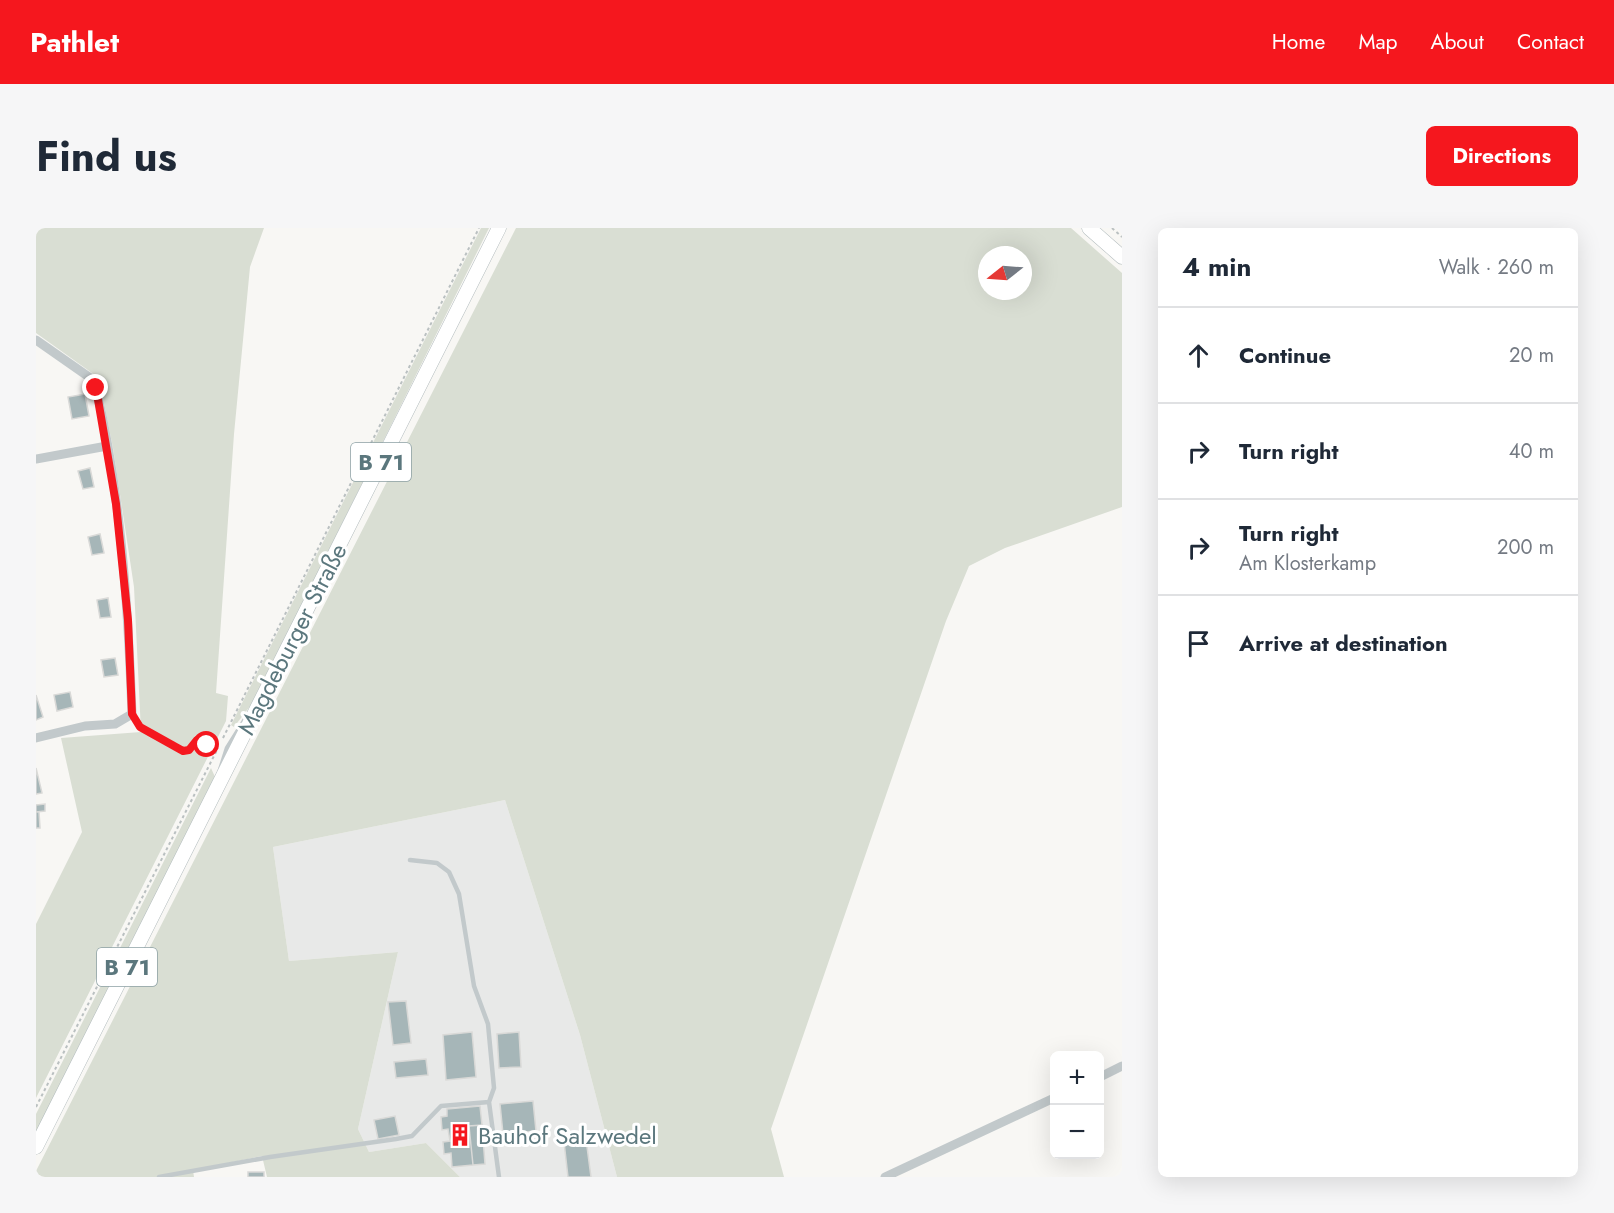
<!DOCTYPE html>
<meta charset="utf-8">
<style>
:root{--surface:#fff;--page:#f6f6f7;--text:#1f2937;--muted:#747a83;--line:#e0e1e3;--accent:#f5171e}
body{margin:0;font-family:Jost,sans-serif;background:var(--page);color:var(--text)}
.controls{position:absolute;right:18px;bottom:18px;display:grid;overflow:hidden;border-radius:9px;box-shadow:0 6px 24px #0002}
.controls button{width:54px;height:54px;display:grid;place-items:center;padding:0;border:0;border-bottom:2px solid var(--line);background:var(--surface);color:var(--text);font:30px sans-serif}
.compass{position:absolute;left:942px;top:18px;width:54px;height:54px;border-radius:50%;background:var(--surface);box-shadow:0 6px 24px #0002;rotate:253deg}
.stop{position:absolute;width:18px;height:18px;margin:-14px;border:4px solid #f5171e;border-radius:50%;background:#fff}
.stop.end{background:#f5171e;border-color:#fff;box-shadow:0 2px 6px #0008}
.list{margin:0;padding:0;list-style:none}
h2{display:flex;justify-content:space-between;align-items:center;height:78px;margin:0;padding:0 24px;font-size:26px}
h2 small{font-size:20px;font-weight:400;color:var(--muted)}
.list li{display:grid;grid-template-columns:39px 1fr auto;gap:18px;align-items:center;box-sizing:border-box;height:96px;padding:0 24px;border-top:2px solid var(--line)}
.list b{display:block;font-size:22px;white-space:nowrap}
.list p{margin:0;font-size:20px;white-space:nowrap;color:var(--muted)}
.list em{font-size:20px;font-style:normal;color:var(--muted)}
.icon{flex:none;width:33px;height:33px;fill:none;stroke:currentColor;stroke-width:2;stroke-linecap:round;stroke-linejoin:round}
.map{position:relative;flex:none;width:1086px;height:949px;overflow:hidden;border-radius:9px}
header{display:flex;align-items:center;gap:36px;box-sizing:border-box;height:84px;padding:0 30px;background:var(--accent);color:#fff}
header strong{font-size:28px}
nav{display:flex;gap:33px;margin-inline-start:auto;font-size:21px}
.intro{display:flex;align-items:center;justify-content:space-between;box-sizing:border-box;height:144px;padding:0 36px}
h1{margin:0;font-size:42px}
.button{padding:15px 27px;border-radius:9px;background:var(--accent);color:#fff;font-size:21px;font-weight:700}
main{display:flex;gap:36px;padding:0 36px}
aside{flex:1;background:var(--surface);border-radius:9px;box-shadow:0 6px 24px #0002}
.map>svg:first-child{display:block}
.built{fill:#e8e9e8}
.green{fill:#d9ded3;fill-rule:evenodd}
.building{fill:#a6b6b8;stroke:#d9d9d7;stroke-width:1.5}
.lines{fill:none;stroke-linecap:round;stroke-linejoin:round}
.primary-casing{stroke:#b3bcbe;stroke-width:15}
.path{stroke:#bac0c1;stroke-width:2;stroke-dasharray:3 3;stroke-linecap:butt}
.lane{stroke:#c2c9cb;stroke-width:4.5}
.street{stroke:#c2c9cb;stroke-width:9}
.primary{stroke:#fff;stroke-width:14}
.route{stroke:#f5171e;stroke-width:8}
.labels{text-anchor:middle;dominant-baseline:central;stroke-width:6;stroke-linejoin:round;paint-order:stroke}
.shield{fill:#fff;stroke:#8ca0a4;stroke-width:1.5}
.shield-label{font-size:22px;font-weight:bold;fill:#5b777d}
.street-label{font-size:24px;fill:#5b777d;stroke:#fff}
.poi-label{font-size:24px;fill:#5b777d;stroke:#fff;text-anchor:start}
</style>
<header>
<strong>Pathlet</strong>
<nav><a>Home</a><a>Map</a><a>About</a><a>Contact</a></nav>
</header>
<div class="intro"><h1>Find us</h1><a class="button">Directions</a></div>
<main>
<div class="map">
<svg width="1086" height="949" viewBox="0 0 1086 949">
<rect width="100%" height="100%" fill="#f8f7f4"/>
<path class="built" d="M469 572 544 807 581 949H424L390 915 333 924 322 901 362 724 253 733 237 619Z"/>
<path class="green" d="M0 0H228L214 39 198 206 180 465 192 468 190 493 0 870V696L46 604 25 510 105 504 98 359 77 220 65 160 56 145 0 105Z
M445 0H453L218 473 198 499 195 497Z
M480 0H1035L1086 45V279L969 320 933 338 910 393 735 901 748 949H581L544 807 469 572 237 619 253 733 362 724 322 901 333 924 390 915 424 949H231L226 928 157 942 158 949H0V943ZM951 27H987V63H951Z
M175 540 179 549 0 904V886Z"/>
<path class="building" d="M49 166 53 188 36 191 32 169Z
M54 240 58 259 47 261 42 243Z
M64 306 68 325 56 327 52 309Z
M72 370 75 389 64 390 61 372Z
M79 430 82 447 68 449 65 432Z
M34 464 37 479 21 483 18 467Z
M0 467 7 489 0 492Z
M0 540 6 565 0 566Z
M9 576V583L0 584V577Z
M0 584H3L4 600H0Z
M370 773 375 815 357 817 352 774Z
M436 804 440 849 410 852 407 807Z
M483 804 485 839 463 840 461 806Z
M390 831 392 847 360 850 358 834Z
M497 873 500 903 467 906 464 876Z
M444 878 446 897 433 898 437 937 416 939 415 925 408 926 407 914 414 913 412 901 406 902 405 889 411 888V881Z
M359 888 363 907 342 911 338 892Z
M446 897 449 936 437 937 433 898Z
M550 911 555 949H532L528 914Z
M212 944H228V949H212Z"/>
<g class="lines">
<g class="primary-casing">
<path id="primary" d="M1053 0 1086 29
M0 919 463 0"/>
</g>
<path class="path" d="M1076 0 1086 9
M100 493 104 499 147 523 153 522 161 512 181 522
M187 510 443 0
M0 879 182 520"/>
<path class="lane" d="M183 545 191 520 211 488
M374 632 401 635 413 644 423 666 438 758 452 796 458 860 453 874 463 949
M123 949 234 929 360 911 376 908 405 878 453 874"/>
<path class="street" d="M0 112 53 149 60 160C85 266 92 377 96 486L79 496 49 498 0 510
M0 231 71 218
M1064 849 1086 838
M849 949 1018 870"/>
<use href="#primary" class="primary"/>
</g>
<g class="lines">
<path class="route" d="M60 160 80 276 92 392 96 486 104 499 147 523 153 522 161 512 171 517"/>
</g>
<defs>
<g id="building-bare" transform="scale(1.8)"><path d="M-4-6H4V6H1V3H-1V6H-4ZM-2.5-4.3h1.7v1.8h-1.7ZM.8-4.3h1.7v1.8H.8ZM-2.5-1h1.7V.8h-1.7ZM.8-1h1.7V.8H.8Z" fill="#f5171e" stroke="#fff" stroke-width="2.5" paint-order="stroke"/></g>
</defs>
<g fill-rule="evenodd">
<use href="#building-bare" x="424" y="907"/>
</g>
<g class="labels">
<g class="shield">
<rect x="315" y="215" width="60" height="38" rx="4.5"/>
<rect x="61" y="720" width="60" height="38" rx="4.5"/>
</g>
<g class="shield-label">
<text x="345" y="234">B 71</text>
<text x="91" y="739">B 71</text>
</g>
<g class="street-label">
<text transform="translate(256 411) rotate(-63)">Magdeburger Straße</text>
</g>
<g class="poi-label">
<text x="442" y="907">Bauhof Salzwedel</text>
</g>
</g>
</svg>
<div class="controls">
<button>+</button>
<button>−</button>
</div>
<svg class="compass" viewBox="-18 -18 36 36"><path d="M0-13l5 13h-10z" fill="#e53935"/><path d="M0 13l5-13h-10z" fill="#747a83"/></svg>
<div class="stop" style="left:171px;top:517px"></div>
<div class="stop end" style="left:60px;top:160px"></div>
</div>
<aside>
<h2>4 min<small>Walk · 260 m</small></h2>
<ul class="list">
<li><svg class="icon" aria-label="ahead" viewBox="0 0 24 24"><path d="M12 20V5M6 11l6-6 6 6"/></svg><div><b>Continue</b></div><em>20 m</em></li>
<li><svg class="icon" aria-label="right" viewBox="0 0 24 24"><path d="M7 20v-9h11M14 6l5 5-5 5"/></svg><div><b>Turn right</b></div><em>40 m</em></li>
<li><svg class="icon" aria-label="right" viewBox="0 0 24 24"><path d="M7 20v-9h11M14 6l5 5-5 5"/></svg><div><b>Turn right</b><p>Am Klosterkamp</p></div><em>200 m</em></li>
<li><svg class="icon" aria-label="arrive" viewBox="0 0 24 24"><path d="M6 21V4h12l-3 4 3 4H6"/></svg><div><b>Arrive at destination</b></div></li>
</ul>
</aside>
</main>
